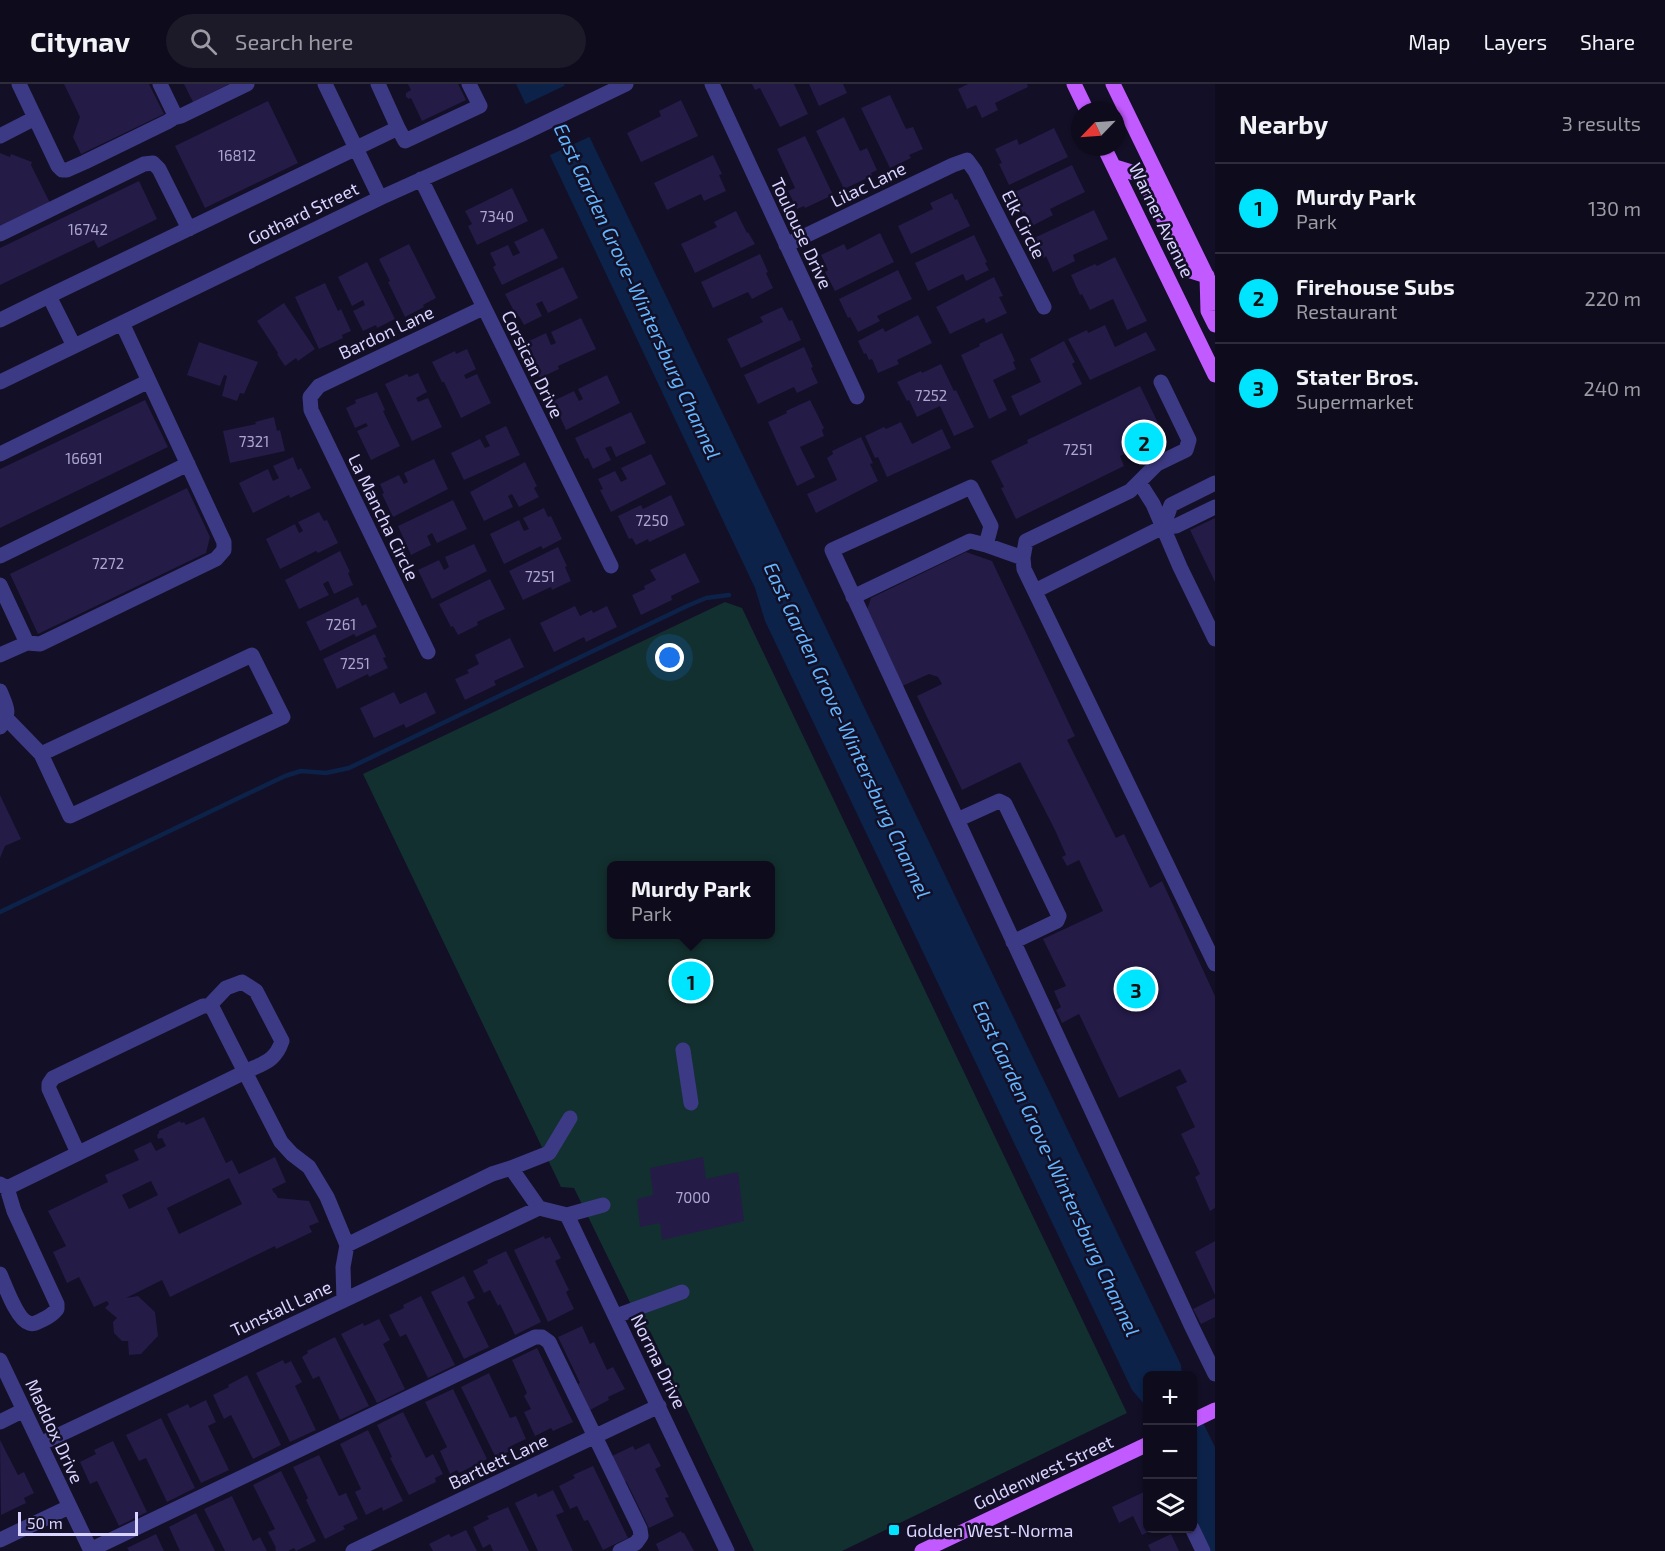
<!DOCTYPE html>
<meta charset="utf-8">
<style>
:root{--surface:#0e0b1c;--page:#1c1929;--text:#f1f3f6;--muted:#9b9ba3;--line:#2e2b3b;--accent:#00e5ff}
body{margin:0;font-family:"Exo 2",sans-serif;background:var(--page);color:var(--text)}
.controls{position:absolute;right:18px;bottom:18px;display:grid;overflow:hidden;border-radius:9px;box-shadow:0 2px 4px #0004}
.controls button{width:54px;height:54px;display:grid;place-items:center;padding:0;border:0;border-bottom:2px solid var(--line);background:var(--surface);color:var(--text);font:30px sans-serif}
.compass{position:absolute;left:1071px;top:18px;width:54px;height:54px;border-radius:50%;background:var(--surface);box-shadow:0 2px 4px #0004;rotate:245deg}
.scale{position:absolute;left:18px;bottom:15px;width:120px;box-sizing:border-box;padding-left:6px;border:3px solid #d9d4ff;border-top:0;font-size:16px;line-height:21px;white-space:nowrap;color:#d9d4ff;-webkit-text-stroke:4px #130f26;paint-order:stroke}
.you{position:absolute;left:670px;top:574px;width:21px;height:21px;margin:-15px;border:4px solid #fff;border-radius:50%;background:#1a73e8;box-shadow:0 0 0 9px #1a73e833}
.badge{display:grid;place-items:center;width:39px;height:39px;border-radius:50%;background:var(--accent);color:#111;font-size:20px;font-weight:700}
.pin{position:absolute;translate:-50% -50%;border:3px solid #fff;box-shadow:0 2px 6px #0006}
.popup{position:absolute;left:607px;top:777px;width:168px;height:78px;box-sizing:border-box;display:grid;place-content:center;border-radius:9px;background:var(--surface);filter:drop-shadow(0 2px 4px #0005);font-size:20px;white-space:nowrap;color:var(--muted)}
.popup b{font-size:22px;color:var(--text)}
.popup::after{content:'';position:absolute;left:50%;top:100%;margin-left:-12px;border:12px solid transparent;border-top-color:var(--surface)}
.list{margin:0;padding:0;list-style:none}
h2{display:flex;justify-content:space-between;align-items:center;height:78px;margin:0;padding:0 24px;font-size:26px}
h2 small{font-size:20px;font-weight:400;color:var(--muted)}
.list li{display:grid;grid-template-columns:39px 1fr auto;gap:18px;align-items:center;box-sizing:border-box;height:90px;padding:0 24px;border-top:2px solid var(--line)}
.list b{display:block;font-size:22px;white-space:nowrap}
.list p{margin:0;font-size:20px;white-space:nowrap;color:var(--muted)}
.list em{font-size:20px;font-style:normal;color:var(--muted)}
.icon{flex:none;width:33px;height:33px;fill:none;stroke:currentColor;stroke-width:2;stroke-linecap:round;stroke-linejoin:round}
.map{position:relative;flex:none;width:1215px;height:1467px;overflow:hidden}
header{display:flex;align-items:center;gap:36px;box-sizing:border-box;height:84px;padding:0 30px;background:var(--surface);border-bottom:2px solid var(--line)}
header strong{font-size:28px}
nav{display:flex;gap:33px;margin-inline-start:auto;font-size:21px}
.search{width:420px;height:54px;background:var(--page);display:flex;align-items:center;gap:15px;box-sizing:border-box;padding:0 21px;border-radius:33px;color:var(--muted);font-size:22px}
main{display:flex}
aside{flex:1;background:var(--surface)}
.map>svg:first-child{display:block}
.green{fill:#12302f;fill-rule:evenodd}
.water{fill:#0c2248}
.pier{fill:#130f26}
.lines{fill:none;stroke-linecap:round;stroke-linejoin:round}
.stream{stroke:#0c2248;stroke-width:4.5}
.building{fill:#241b47;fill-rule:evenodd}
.minor{stroke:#3d3a85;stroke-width:15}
.major{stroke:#c25bff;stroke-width:15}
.poi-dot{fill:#00e5ff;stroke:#130f26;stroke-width:2}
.labels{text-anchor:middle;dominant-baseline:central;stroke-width:5;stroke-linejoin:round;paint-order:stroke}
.number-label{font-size:15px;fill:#aca6d1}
.street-label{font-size:18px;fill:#d9d4ff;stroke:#130f26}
.poi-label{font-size:18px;fill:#d9d4ff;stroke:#130f26;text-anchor:start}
.water-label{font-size:20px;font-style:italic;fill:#62b6ff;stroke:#130f26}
</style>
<header>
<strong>Citynav</strong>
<div class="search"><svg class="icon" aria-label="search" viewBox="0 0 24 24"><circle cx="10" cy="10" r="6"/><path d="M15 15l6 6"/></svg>Search here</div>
<nav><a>Map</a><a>Layers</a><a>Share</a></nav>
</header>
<main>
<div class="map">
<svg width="1215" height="1467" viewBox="0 0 1215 1467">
<rect width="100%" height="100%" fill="#130f26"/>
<path class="green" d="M725 518 742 524 1127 1329 842 1467H754L650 1247 642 1243 574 1104 561 1103 363 690ZM612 782H771V850H612Z"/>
<path class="water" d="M516 0H564L1181 1281 1182 1291 1148 1292 1147 1327 1144 1320 1132 1306 765 537 755 504Z
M1192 1317 1215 1363V1467H1211L1193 1429Z"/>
<path class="pier" d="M566 1 591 52 548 72 524 21Z"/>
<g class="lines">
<path class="stream" d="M0 828 285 692 301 687 326 689 349 684 687 522 706 514 729 511"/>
</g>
<path class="building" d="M64 0H149L164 30 81 70 73 53 80 33Z
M184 0H229L193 18Z
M408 0H458L466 16 422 37 411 14 409 15 406 13V9L411 6Z
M752 0H794L808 30 780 43 760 4 755 6Z
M809 0H843L847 9 819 22Z
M968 0H1027L1028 3 995 19 998 26 982 34 976 21 967 25 958 5Z
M890 11 906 45 913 43 923 65 909 71 911 74 890 84 861 24Z
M681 16 698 52 641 78 627 49 661 32 659 27Z
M268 17 298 79 205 124 175 62Z
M844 33 860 67 867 64 877 86 871 89 872 92 844 105 816 47Z
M1054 44 1068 73 1009 101 999 80 1002 79 995 65 1017 55 1019 61Z
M805 52 833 111 805 124 804 122 797 125 788 107 795 104 777 65Z
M0 69 10 73 11 70 32 78 31 81 51 121 0 145Z
M713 71 722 90 719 91 726 107 704 117 701 110 667 126 654 99Z
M1072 81 1085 108 1050 125 1053 131 1032 142 1025 128 1022 129 1013 109Z
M139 97 157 135 98 164 94 156 0 201V164Z
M512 104 528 137 477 161 468 142 472 140 465 127Z
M952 109 955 116 957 115 970 142 911 170 898 142 933 125 930 119Z
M1094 126 1108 155 1073 171 1075 177 1053 188 1046 172 1044 174 1034 154Z
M736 127 747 149 748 148 755 160 695 189 681 160 717 143 714 138Z
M543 144 558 174 502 201 493 183 496 181 490 169 508 161 513 172 520 169 514 158Z
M880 149 894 178 835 207 825 188 828 186 821 171 844 160 847 166Z
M974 151 987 178 985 179 989 186 966 197 963 190 928 207 915 179Z
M409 160 436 214 423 221 424 223 405 233 388 198 390 197 379 175Z
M760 170 768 188 766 189 773 204 752 215 748 208 713 224 701 198Z
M1115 173 1147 237 1127 246 1113 215 1090 226 1082 210 1080 211 1071 191 1095 180 1097 182Z
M367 178 395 235 377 244 376 241 363 247 353 227 365 221 363 216 352 222 338 193Z
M563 183 578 214 548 229 542 217 536 220 542 232 524 241 519 232 517 233 505 210Z
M898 186 912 215 877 232 880 237 858 248 850 233 848 234 839 215Z
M994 193 1003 212 999 213 1007 229 986 239 984 234 950 250 936 223Z
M325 199 338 227 341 225 351 247 342 251 343 254 319 265 295 213Z
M284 219 315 265 298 277 296 274 285 282 277 270 278 269 257 237Z
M782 223 789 237 792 236 801 256 741 284 727 255 763 238 760 233Z
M918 231 932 259 897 276 899 280 878 289 872 275 869 276 866 269 864 270 858 257 883 244 885 248Z
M581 234 596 265 558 282 559 285 540 294 527 268 531 266 527 258 546 249 551 261 556 259 551 248Z
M1105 241 1115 263 1146 248 1156 266 1090 296 1068 255 1087 246 1088 249Z
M1002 249 1015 277 1013 278 1016 285 993 296 1007 326 989 335 961 271 980 262 979 260Z
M1064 257 1075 278 1072 280 1082 300 1020 332 1011 312 1041 298 1030 275Z
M199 258 258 278 244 310 240 309 237 317 222 312 227 292 224 291 220 302 187 291Z
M804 263 813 283 811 284 818 299 797 309 794 303 758 320 744 291Z
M467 265 476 285 464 291 466 295 477 290 491 319 461 334 444 298H442L432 278 455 267 456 270Z
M941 280 954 307 956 306 974 343 954 352 940 322 917 333 909 316 907 317 897 298 921 287 922 289Z
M418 289 427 308 416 314 418 318 428 314 442 343 412 357 385 300 407 290 409 293Z
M607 291 620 319 566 346 553 317 574 307 579 317 583 315 578 305Z
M1140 302 1164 351 1120 372 1124 382 1016 435 1001 404 1004 403 991 377 1028 359 1027 356Z
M377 308 385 326 383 327 400 362 371 376 357 347 368 342 366 339 355 344 346 324 356 319 355 316Z
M145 316 168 363 0 444V385Z
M810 316 824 344 822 346 824 352 800 363 815 393 797 402 768 338 787 329 786 327Z
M631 328 646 359 616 373 611 362 605 364 611 376 593 385 588 374 585 375 575 354Z
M274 333 277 347 280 346 285 367 230 379 223 347 256 340 255 338Z
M901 338 912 360 942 345 951 364 887 393 878 373 875 374 865 352 884 343 886 345Z
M506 342 520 371 464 396 451 369 480 355 485 364 490 362 485 352Z
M861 353 873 379 870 380 878 397 816 429 807 410 837 396 827 374 833 370 832 367Z
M651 370 666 400 611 428 600 406 603 405 598 395 615 387 621 398 627 395 621 384Z
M293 373 298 386 301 384 311 404 290 414 289 411 253 429 239 399 268 385 273 397 279 394 273 382Z
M434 375 448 405 393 433 382 410 384 409 380 400 399 391 404 400 408 398 404 389Z
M525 378 537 402 534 404 539 413 519 423 512 410 508 412 513 423 484 437 470 408Z
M187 404 210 453 206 469 38 550 10 490Z
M671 411 685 441 649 458 648 455 636 461 632 454 629 455 618 432 641 421 643 425Z
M453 416 467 445 437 459 432 449 427 452 431 461 411 471 398 442Z
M544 424 548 433 551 432 562 455 543 465 541 462 504 480 490 450 519 436 524 447 529 445 523 434Z
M319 428 324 437 327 436 338 459 318 469 316 467 280 485 266 455 295 440 299 449 303 447 298 438Z
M1215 434V498L1190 446Z
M474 460 487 487 432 515 418 486 439 476 444 486 449 483 445 473Z
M558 463 567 482 565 483 571 497 552 506 551 503 523 516 509 487Z
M340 467 350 488 348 489 353 501 334 510 328 497 323 500 329 511 299 525 285 496Z
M966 468 992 477 1075 652 1067 656 1116 754 1124 750 1150 804 1162 797 1215 912V1124L1210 1127 1195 1093 1200 1090 1181 1050 1195 1043 1176 1003 1187 998 1180 985 1119 1014 1079 930 1062 939 1056 926 1061 923 1054 907 1066 902 1043 855 1103 827 1079 776 1067 782 1062 773 1066 771 1055 746 1020 678 962 706 917 612 942 600 938 593 929 590 898 604 865 532 871 514Z
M685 469 700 498 671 512 672 516 641 531 632 511 645 505 644 502 656 496 650 486Z
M490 495 505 525 477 538 478 541 458 551 453 542 451 543 439 520Z
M358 513 362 522 366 520 377 543 356 553 354 550 320 567 306 538Z
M575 522 580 532 592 526 593 529 607 522 617 543 586 558 584 553 554 568 540 539Z
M375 550 386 573 383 574 388 584 369 593 368 590 337 605 323 575Z
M510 554 524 583 494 597 496 601 465 616 455 595 469 589 467 586 479 580 475 571Z
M394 608 400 620 426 608 436 629 406 644 404 640 374 654 360 624Z
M0 711 21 755 5 762 0 774Z
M204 1033 226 1079 232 1076 239 1090 275 1073 286 1098 272 1105 274 1109H275L278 1114 309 1117 319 1138 309 1142 312 1148 276 1165 275 1162 170 1213 162 1196 126 1214 138 1212 155 1228 158 1252 141 1270 129 1271 128 1257H122L114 1249 113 1238 117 1234 105 1224 109 1220 107 1217 94 1223 79 1193 67 1199 53 1168 66 1162 48 1127 108 1098 105 1091 139 1076 134 1066 151 1058 156 1067 166 1062 162 1054 158 1055 157 1051 159 1049V1047L180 1037 181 1039 184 1038 186 1041ZM229 1094 242 1120 179 1150 167 1124ZM151 1097 158 1111 129 1125 122 1111Z
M703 1073 706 1095 738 1088 744 1137 662 1156 660 1139 640 1143 637 1115 653 1111 650 1084Z
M544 1152 545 1155 550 1153 561 1174 555 1177 569 1206 566 1208 574 1225 548 1238 514 1166Z
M1215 1157V1211L1195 1168Z
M506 1167 541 1238 515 1251 500 1220 498 1222 490 1206 484 1209 473 1187 488 1179 487 1176Z
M464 1192 475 1214 467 1218 489 1263 464 1275 431 1208Z
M421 1212 455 1281 428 1294 406 1250 400 1253 389 1231 404 1224 403 1221Z
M1215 1214V1233L1201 1240 1193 1225Z
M379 1235 390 1256 383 1260 405 1305 377 1319 341 1250 363 1239 364 1242Z
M582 1242 590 1260 594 1258 607 1286 613 1283 625 1305 608 1313 609 1316 590 1326 578 1300 580 1299 558 1253Z
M335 1253 369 1322 340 1336 319 1292 313 1295 302 1273 308 1269 307 1267Z
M537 1264 573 1338 553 1347 551 1344 535 1352 524 1328 531 1325 524 1312 527 1309 512 1276Z
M283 1276 285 1280 291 1277 302 1298 295 1302 316 1346 290 1358 256 1289Z
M489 1289 510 1334 516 1332 526 1355 511 1362 512 1366 496 1374 461 1303Z
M247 1291 281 1361 253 1375 231 1331 224 1335 213 1311 229 1303 228 1301Z
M453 1305 487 1375 459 1389 457 1386 450 1390 440 1367 447 1363 425 1318Z
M206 1316 216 1338 208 1342 229 1386 201 1399 167 1330 188 1320 190 1324Z
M403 1328 426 1374 433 1370 443 1390 435 1394 436 1398 409 1411 390 1374 392 1373 377 1341Z
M161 1334 195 1404 167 1418 146 1374 139 1377 126 1351Z
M368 1346 403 1417 383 1427 382 1423 366 1431 355 1408 361 1405 340 1360Z
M0 1356 18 1391 24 1388 34 1409 24 1414 26 1419 1 1431Z
M113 1357 147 1428 119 1442 97 1397 90 1400 80 1378 96 1370 94 1366Z
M649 1359 661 1382 655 1385 669 1413 665 1414 674 1432 649 1444 626 1397 625 1398 612 1372 633 1362 635 1366Z
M319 1371 339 1412 346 1409 358 1435 343 1442 345 1445 325 1455 306 1416 308 1414 293 1383Z
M593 1382 628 1454 603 1466 588 1436 584 1437 577 1422 570 1425 559 1402 575 1394 573 1391Z
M281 1387 316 1457 296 1467 294 1464 288 1467H276L275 1465 276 1464 268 1448 275 1445 253 1401Z
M553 1406 564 1428 556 1431 573 1467H538L515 1419 536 1409 538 1413Z
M1146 1407 1148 1410V1444H1157L1142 1451 1133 1432 1119 1439 1112 1423Z
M232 1412 253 1457 260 1453 267 1467H225L204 1425Z
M508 1423 529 1467H493L490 1460 483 1464 473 1443 489 1435 487 1432Z
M196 1429 215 1467H180L169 1443Z
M466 1446 477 1467H433L429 1460 449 1450 451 1453Z
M681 1447 682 1449H684L694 1467H659L656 1460Z
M156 1450 164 1467H129L127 1464Z
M1171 1450 1179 1467H1151L1148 1461Z"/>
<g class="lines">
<path class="minor" d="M19 0 58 82 62 86H67L85 78 167 38 172 35 174 29
M160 0 174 29 177 33 181 32 247 0
M325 0 380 114
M378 0 398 44
M712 0 857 313
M0 52 35 34
M421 95 611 482
M0 150 144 80 153 79 159 85 189 145
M786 161 953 81 967 76 975 87 1044 223
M49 212 398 44 405 57 480 22 469 0
M0 236 49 212 74 262
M0 298 380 114 520 51 626 0
M0 370 149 297
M1139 398 1157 380 1186 366 1189 356 1161 298
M1163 443 1171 421 1215 399
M0 472 188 380
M1023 474 1026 457 1130 407 1139 398 1153 420 1180 483 1215 555
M0 501 27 559
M1035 507 1163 443 1176 442 1215 423
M853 513 970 457 986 461
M428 568 311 326 310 313 319 302 483 224
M0 571 27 559 40 560 216 475 224 466V458L122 239
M0 607C6 622 12 629 0 643
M7 635 41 670 252 571 283 633 70 732 41 670
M957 736 999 717 1005 720 1059 832 1057 837 1013 858
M1215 880 1024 485 1023 474 986 461 991 442 971 403 832 466 1192 1243 1215 1290
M209 922 226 904 242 898 256 907 282 957C275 978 263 979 245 988L281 1058 292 1070 309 1083 327 1113 347 1161 343 1183 344 1216
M683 966 691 1019
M511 1084 549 1069 570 1034
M0 1100 7 1104 245 988 213 925 209 922H203L53 994 49 1000V1005L78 1069
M539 1124 567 1131 727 1467
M567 1131 603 1121
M347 1161 492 1090 511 1084 539 1124
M0 1190C5 1201 17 1236 29 1239 33 1241 38 1238 42 1236 49 1233 53 1230 57 1225V1220L14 1127 7 1104
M616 1232 682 1208
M0 1276 91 1467
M0 1338 24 1326
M40 1360 539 1124
M1192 1444 1203 1467
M0 1456 69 1423
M90 1466 535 1253H542L549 1258 640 1445 641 1452 636 1459 620 1467
M353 1467 659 1322"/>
<path class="major" d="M1074 0 1087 27
M1113 0 1215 209
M1104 63 1215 291
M1115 83 1141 91 1191 187 1207 192 1208 227 1215 241
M1192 1337 1215 1326
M922 1467 1148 1360"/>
</g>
<rect class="poi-dot" x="888" y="1440" width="12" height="12" rx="3"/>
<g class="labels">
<g class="number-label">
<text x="237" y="71">16812</text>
<text x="497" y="132">7340</text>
<text x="88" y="145">16742</text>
<text x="931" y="311">7252</text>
<text x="254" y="357">7321</text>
<text x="1078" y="365">7251</text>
<text x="84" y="374">16691</text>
<text x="652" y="436">7250</text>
<text x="108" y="479">7272</text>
<text x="540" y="492">7251</text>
<text x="341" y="540">7261</text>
<text x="355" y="579">7251</text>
<text x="693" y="1113">7000</text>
</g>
<g class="street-label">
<text transform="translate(868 100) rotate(-26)">Lilac Lane</text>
<text transform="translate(303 129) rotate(-26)">Gothard Street</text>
<text transform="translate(1162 136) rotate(64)">Warner Avenue</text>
<text transform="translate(1024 140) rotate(63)">Elk Circle</text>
<text transform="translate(802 149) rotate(65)">Toulouse Drive</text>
<text transform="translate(386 248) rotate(-25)">Bardon Lane</text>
<text transform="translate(533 280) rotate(64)">Corsican Drive</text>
<text transform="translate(384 433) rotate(64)">La Mancha Circle</text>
<text transform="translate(281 1224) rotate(-25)">Tunstall Lane</text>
<text transform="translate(659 1277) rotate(64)">Norma Drive</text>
<text transform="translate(55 1347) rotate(65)">Maddox Drive</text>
<text transform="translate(498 1377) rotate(-25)">Bartlett Lane</text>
<text transform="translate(1043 1388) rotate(-25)">Goldenwest Street</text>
</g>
<g class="poi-label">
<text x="906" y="1446">Golden West-Norma</text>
</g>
<g class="water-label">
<text transform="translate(638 207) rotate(65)">East Garden Grove-Wintersburg Channel</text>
<text transform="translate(848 646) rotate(65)">East Garden Grove-Wintersburg Channel</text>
<text transform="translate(1057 1084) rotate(65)">East Garden Grove-Wintersburg Channel</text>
</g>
</g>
</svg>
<div class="controls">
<button>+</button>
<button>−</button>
<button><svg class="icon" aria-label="layers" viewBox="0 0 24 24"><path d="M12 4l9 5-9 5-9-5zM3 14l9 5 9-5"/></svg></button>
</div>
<svg class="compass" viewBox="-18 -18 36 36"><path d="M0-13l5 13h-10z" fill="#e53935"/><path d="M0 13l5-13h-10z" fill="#9b9ba3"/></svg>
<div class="scale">50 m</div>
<div class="you"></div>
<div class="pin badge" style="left:691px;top:897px">1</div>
<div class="popup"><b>Murdy Park</b>Park</div>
<div class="pin badge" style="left:1144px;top:358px">2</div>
<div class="pin badge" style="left:1136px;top:905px">3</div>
</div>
<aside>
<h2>Nearby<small>3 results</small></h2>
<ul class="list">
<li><span class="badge">1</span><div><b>Murdy Park</b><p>Park</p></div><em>130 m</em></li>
<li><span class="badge">2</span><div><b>Firehouse Subs</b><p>Restaurant</p></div><em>220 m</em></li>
<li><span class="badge">3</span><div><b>Stater Bros.</b><p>Supermarket</p></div><em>240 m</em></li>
</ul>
</aside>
</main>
